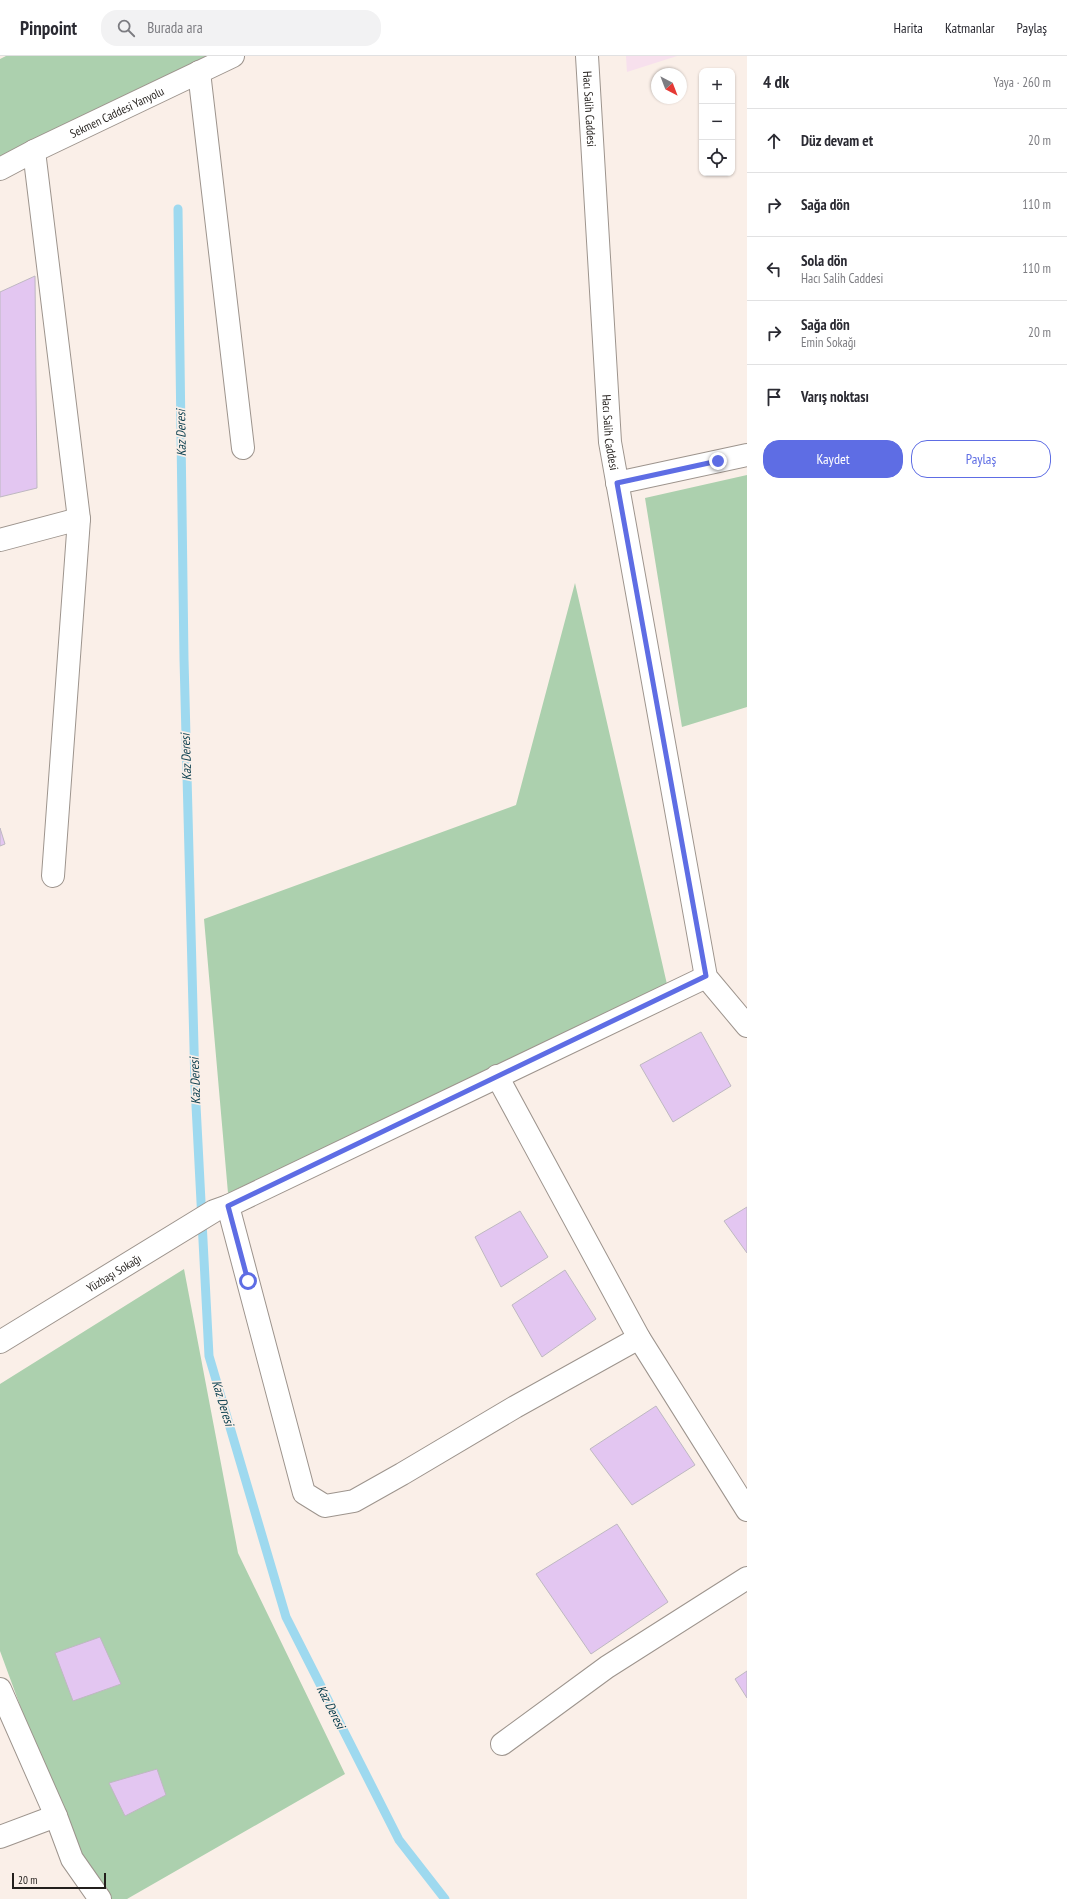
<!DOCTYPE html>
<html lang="tr">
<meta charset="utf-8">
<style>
:root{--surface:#fff;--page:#f2f2f3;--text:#2b2b33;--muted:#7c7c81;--line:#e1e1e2;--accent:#5e6de4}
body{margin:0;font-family:"PT Sans Narrow",sans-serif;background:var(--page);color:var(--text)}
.controls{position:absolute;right:12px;top:12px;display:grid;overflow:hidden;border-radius:8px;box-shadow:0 1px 3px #0004}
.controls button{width:36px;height:36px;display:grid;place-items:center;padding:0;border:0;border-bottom:1px solid var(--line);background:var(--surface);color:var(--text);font:20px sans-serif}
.compass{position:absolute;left:651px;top:12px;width:36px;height:36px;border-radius:50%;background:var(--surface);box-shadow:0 1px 3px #0004;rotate:138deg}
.scale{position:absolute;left:12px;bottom:10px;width:94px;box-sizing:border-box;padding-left:4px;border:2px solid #231f1c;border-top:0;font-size:11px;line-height:14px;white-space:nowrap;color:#231f1c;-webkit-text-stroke:3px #faefe8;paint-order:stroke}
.stop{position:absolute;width:12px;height:12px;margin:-9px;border:3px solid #5e6de4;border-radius:50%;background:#fff}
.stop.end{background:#5e6de4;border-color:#fff;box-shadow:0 1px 4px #0008}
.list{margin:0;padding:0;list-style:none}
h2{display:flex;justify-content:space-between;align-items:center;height:52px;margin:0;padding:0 16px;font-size:17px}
h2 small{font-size:13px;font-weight:400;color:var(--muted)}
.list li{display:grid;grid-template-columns:26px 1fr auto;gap:12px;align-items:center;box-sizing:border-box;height:64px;padding:0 16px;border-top:1px solid var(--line)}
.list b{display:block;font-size:15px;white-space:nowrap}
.list p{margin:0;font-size:13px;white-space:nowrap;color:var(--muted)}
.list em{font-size:13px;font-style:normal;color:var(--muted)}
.actions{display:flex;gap:8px;padding:12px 16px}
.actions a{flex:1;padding:9px 0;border:1px solid var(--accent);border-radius:16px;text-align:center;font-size:14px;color:var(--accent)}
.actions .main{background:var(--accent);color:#fff}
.icon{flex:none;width:22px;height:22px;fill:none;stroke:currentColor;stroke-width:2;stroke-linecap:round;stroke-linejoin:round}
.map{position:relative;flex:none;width:747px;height:1843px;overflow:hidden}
header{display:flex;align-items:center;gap:24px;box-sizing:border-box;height:56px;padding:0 20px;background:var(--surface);border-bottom:1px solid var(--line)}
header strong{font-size:19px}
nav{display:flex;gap:22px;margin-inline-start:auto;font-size:14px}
.search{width:280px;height:36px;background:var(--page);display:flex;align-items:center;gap:10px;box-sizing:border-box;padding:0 14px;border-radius:16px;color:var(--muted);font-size:15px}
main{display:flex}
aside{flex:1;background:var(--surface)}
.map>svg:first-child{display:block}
.education{fill:#f7e0ed}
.green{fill:#acd0ae}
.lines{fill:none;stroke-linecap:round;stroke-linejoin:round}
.stream{stroke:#9ed9ef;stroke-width:9}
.building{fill:#e3c6f1;stroke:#beb8c1}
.minor-casing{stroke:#9d948d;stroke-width:24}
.secondary-casing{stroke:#9d948d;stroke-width:24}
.minor{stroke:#fff;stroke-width:22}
.secondary{stroke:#fff;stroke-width:22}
.route{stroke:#5e6de4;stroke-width:5}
.labels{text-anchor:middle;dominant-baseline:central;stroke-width:3.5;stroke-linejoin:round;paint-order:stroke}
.street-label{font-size:12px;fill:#231f1c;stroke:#faefe8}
.water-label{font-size:13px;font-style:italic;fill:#083d4d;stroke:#faefe8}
</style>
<header>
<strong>Pinpoint</strong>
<div class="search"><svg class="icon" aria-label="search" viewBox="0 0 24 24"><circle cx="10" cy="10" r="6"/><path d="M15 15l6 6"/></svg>Burada ara</div>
<nav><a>Harita</a><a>Katmanlar</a><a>Paylaş</a></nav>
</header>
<main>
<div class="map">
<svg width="747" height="1843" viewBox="0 0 747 1843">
<rect width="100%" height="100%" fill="#faefe8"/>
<path class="education" d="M626 0H677L627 16Z"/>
<path class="green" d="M6 0H240L0 117V3Z
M747 419V651L682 671 645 442Z
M575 527 669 937 228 1137 204 863 516 749Z
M184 1213 238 1497 345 1718 127 1843H91L0 1595V1328Z"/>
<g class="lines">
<path class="stream" d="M178 153 184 603 195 1030 209 1300 286 1561 399 1784 445 1843"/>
</g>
<path class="building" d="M35 220 37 432 0 441V236Z
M0 772 5 788 0 790Z
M701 976 731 1030 673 1066 640 1009Z
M747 1151V1197L724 1165Z
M520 1155 548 1201 501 1231 475 1181Z
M565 1214 596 1263 542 1301 512 1249Z
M656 1350 695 1409 632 1449 590 1393Z
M617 1468 668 1546 591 1598 536 1518Z
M100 1581 121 1628 73 1645 55 1597Z
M747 1615V1642L735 1623Z
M157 1713 166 1739 125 1760 109 1727Z"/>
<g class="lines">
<g class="minor-casing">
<g id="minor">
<path id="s1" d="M587 0 610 386 706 921 747 970"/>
<path d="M199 16 243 392"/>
<path d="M34 95 79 463 53 820"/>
<path d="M617 427 747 399"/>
<path d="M0 484 79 463"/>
<path d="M497 1020 639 1282 747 1454"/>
<path d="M639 1282 515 1351 402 1418 354 1445 325 1450 304 1437 228 1150 706 921"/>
<path id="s2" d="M0 1286 214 1155 228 1150"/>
<path d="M0 1633 56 1760 72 1803 100 1843"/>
<path d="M502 1688 607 1611 747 1522"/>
<path d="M0 1781 56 1760"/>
</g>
</g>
<g class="secondary-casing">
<g id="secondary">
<path id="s3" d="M0 113 34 95 233 0"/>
</g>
</g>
<use href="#minor" class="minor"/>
<use href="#secondary" class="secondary"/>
</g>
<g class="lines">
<path class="route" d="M248 1225 228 1150 706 920 617 427 718 405"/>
</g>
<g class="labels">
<g class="street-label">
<text stroke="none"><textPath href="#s1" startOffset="53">Hacı Salih Caddesi</textPath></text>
<text stroke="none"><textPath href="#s3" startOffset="130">Sekmen Caddesi Yanyolu</textPath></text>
<text stroke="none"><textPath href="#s1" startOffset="377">Hacı Salih Caddesi</textPath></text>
<text stroke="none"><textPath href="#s2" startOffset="133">Yüzbaşı Sokağı</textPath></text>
</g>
<g class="water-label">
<text transform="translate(181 377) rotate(-91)">Kaz Deresi</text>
<text transform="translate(186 701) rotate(-92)">Kaz Deresi</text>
<text transform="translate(195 1025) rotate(-92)">Kaz Deresi</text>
<text transform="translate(223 1347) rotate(73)">Kaz Deresi</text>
<text transform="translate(331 1651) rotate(63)">Kaz Deresi</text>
</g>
</g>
</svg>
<div class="controls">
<button>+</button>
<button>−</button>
<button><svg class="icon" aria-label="locate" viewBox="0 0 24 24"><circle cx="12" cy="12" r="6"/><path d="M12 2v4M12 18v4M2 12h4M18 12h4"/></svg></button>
</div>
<svg class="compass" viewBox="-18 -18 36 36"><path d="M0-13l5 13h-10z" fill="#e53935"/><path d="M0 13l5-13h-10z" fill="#7c7c81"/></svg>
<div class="scale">20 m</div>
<div class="stop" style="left:248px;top:1225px"></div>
<div class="stop end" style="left:718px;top:405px"></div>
</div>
<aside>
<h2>4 dk<small>Yaya · 260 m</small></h2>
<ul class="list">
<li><svg class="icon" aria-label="ahead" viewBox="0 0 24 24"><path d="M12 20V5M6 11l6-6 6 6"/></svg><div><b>Düz devam et</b></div><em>20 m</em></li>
<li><svg class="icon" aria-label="right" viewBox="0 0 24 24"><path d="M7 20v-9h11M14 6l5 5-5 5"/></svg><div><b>Sağa dön</b></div><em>110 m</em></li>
<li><svg class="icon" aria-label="left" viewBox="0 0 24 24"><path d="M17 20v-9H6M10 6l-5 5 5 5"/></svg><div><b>Sola dön</b><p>Hacı Salih Caddesi</p></div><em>110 m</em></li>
<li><svg class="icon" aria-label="right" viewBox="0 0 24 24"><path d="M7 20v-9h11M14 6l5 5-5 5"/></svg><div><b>Sağa dön</b><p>Emin Sokağı</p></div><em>20 m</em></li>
<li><svg class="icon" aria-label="arrive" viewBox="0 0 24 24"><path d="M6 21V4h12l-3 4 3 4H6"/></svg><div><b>Varış noktası</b></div></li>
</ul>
<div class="actions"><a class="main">Kaydet</a><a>Paylaş</a></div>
</aside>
</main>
